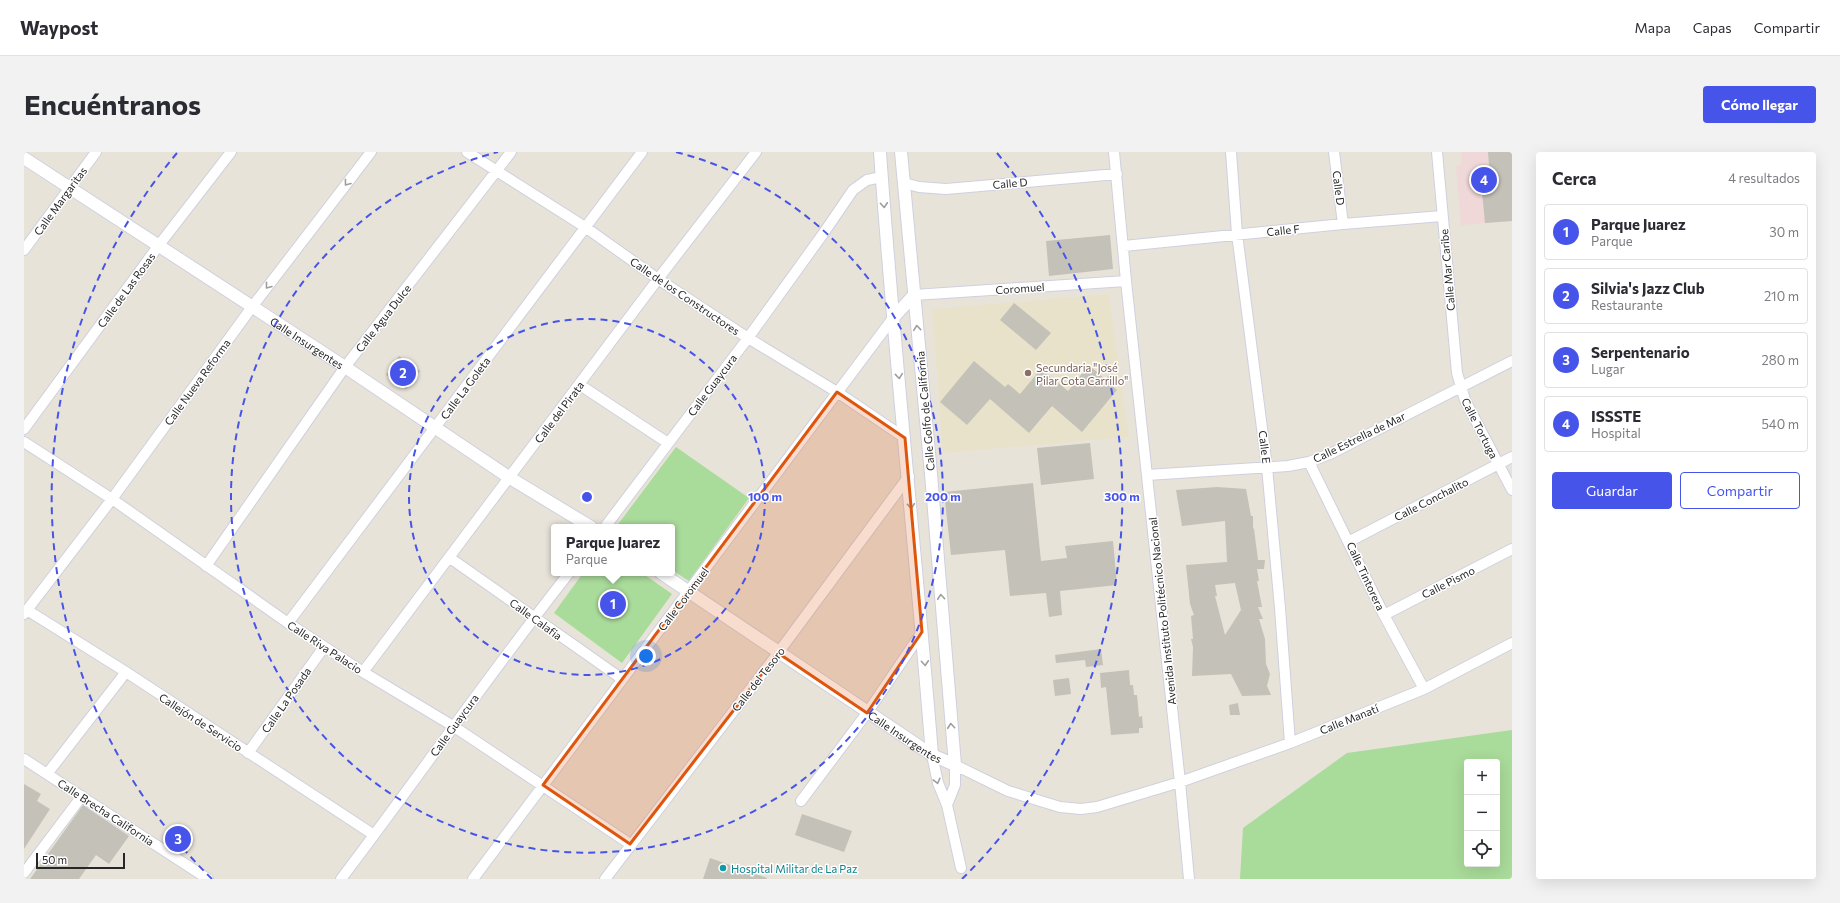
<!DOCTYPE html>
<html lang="es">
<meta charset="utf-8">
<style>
:root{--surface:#fff;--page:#f2f2f3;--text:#2b2b33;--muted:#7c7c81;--line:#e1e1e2;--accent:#4654e9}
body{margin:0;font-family:Commissioner,sans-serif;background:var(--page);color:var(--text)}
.controls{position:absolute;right:12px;bottom:12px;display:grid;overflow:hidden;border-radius:4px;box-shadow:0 4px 16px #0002}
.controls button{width:36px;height:36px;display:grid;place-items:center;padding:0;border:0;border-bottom:1px solid var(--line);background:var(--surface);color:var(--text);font:20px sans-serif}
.scale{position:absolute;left:12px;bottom:10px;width:89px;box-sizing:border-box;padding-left:4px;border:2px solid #272727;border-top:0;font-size:11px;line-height:14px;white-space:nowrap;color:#272727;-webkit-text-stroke:3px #fff;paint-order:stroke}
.you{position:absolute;left:622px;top:504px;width:14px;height:14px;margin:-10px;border:3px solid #fff;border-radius:50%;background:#1a73e8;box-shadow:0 0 0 6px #1a73e833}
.badge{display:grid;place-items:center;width:26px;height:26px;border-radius:50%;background:var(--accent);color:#fff;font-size:13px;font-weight:700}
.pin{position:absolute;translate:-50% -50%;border:2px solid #fff;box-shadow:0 1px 4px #0006}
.popup{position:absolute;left:527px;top:372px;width:124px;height:52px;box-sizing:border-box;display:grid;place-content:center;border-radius:4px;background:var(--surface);filter:drop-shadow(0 1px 3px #0005);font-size:13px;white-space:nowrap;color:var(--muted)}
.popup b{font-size:15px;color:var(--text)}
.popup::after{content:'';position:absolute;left:50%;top:100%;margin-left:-8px;border:8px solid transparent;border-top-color:var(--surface)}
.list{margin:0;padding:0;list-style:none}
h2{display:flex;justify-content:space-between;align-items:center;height:52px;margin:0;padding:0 16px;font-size:17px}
h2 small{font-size:13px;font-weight:400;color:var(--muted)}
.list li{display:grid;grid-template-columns:26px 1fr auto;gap:12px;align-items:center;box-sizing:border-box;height:56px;margin:0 8px 8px;padding:0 8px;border:1px solid var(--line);border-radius:4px}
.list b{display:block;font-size:15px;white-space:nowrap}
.list p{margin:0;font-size:13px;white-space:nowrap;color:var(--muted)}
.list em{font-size:13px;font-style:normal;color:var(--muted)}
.actions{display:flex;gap:8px;padding:12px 16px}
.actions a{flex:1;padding:9px 0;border:1px solid var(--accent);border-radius:4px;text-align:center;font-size:14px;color:var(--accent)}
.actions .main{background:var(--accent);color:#fff}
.icon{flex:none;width:22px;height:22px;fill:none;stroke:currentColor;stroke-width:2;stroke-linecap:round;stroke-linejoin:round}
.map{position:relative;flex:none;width:1488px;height:727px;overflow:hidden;border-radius:4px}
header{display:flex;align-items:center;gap:24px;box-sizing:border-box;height:56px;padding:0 20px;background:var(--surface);border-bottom:1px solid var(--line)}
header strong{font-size:19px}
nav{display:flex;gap:22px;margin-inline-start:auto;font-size:14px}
.intro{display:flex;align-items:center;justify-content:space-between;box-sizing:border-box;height:96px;padding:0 24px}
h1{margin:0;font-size:28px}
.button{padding:10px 18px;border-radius:4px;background:var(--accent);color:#fff;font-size:14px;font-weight:700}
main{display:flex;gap:24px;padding:0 24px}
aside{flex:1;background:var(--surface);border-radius:4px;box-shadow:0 4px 16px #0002}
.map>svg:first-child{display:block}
.education{fill:#e9e2ca}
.medical{fill:#efd8d7}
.green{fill:#a9db9a;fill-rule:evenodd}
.building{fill:#c4c1b8;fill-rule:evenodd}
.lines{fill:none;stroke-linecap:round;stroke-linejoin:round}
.minor-casing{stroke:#cfd0df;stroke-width:12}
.tertiary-casing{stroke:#cfd0df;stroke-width:14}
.minor{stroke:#fff;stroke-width:10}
.tertiary{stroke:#fff;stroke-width:12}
.oneway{stroke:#9e9e9e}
.marked{fill:#de560d;fill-opacity:0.2;stroke:#de560d;stroke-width:3;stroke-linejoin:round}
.ring{fill:none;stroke:#4654e9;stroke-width:2;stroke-dasharray:7 5}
.education-dot{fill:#8d6e63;stroke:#fff;stroke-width:1.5}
.culture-dot{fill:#0f9aa8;stroke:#fff;stroke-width:1.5}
.labels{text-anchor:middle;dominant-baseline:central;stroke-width:3;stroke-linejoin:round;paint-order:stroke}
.street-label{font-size:11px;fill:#272727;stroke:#fff}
.education-label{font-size:11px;fill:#785e54;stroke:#fff;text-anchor:start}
.culture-label{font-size:11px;fill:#0d838f;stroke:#fff;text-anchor:start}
.centre{fill:#4654e9;stroke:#fff;stroke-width:2}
.ring-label{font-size:12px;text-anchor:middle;font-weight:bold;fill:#4654e9;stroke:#fff;stroke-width:3;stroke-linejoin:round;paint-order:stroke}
</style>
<header>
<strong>Waypost</strong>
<nav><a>Mapa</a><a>Capas</a><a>Compartir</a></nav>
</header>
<div class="intro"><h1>Encuéntranos</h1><a class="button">Cómo llegar</a></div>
<main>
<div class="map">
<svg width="1488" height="727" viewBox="0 0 1488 727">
<rect width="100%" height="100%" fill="#e8e3d9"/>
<path class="education" d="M1085 142 1105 285 919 301 908 157Z"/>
<path class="medical" d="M1437 0H1488V69L1437 73 1432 14 1438 13Z"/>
<path class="green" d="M652 295 725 346 665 429 648 418V375H592Z
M559 421H618L648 442 598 511 530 461Z
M1488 578V727H1216L1219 676 1323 601ZM1443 610H1473V712H1443Z"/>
<path class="building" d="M1464 0H1488V69L1461 71 1458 40 1467 39Z
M1086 83 1089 117 1025 124 1022 89Z
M990 151 1027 181 1012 198 976 168Z
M375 204 396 219 382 237 362 223Z
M950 209 981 235 984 232 996 242 1017 217 1044 239 1065 213 1093 238 1058 280 1028 254 1005 281 966 247 943 273 916 250Z
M1066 291 1070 327 1017 333 1013 296Z
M1009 331 1017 409 1043 406 1041 394 1089 389 1093 433 1036 439 1038 463 1025 465 1022 441 986 444 981 398 927 403 920 340Z
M1193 335 1222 337 1227 364H1229V376L1230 377 1234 408H1241L1240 417H1233L1235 429H1233L1238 455H1234L1239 467H1235L1241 487 1242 512 1246 522 1243 534 1247 543 1218 544 1207 522 1168 524 1169 495 1167 487H1169L1167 464 1170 463 1166 452 1162 413 1203 410 1201 369 1158 374 1152 338ZM1211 431 1217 458 1201 483 1191 444H1193L1191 433Z
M1077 497 1079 513 1062 515 1061 508 1032 511 1031 503Z
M1105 518 1106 533H1109L1110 543H1113L1115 565 1118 564 1119 576H1115V581L1087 583 1082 535 1077 536 1076 521Z
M1045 526 1047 542 1031 544 1029 528Z
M1214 551 1216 563H1206L1205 553Z
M0 632 17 642 13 649 26 657 0 697Z
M59 653 105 684 85 712 72 703 55 727H6Z
M778 662 828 679 820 700 771 683Z
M686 706 743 726V727H679Z"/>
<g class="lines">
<g class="minor-casing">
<path id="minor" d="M443 0 561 75 634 127 724 186 813 240 881 286
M1090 0 1102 129 1156 630 1165 727
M1207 0 1213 82 1243 315 1256 456 1266 591
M1310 0 1319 72
M1413 0 1433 221 1441 248 1488 338
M880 31 895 35 922 37 1093 22
M1100 94 1319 72 1418 64
M0 98 72 0
M890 143 1102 129
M556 233 644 291
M0 277 135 93 207 0
M0 290 88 347 264 471 339 520 429 574 606 692
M1285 310 1360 463 1400 537
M1123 323 1264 314 1285 310 1308 301 1488 209
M581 375 724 186 799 82 829 38 843 28 858 25
M1326 389 1488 305
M426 406 598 527
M182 414 321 215 487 0
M3 458 102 520 350 683
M0 462 88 347 228 155 347 0
M1360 463 1488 397
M264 471 618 0
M339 520 634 127 732 0
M224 601 300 495
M908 603 914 631 923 653 937 716
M0 607 184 727
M23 622 102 520
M777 649 843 561 898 480
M923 653 931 633V613L984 639 1036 655 1057 657 1073 655 1156 630 1266 591 1400 537 1488 491
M0 721 58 644
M317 727C394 626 466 521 545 421
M449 727 869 166
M581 727 754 501 885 324"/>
</g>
<g class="tertiary-casing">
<g id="tertiary">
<path d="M856 0C870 201 892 402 908 603"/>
<path id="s1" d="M0 6 321 215 486 326 567 375"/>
<path d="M869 166 890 143"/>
<path id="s2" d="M637 421 908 603 931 613 907 322 877 0"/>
</g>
</g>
<use href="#minor" class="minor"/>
<use href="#tertiary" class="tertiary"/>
</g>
<defs><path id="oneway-chevron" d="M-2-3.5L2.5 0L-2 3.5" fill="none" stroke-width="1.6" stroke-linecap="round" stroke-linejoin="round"/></defs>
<g class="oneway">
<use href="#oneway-chevron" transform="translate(323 31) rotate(127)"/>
<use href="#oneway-chevron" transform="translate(860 53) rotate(86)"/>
<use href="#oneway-chevron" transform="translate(244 134) rotate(128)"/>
<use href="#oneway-chevron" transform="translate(893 176) rotate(-96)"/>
<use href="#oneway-chevron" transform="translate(875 224) rotate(84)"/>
<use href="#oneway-chevron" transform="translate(887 354) rotate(85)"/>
<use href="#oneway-chevron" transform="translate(917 445) rotate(-95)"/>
<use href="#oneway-chevron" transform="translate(901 511) rotate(86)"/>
<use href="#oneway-chevron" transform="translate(927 574) rotate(-95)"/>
<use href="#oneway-chevron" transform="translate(913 629) rotate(76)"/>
</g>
<path class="marked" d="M813 240 881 286 898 480 843 561 754 501 606 692 519 633Z"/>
<g class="ring">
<circle cx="563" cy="345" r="178"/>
<path d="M652 0A356 356 0 1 1 474 0"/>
<path d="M188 727A535 535 0 0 1 153 1M973 1A535 535 0 0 1 938 727"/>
</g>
<circle class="education-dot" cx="1004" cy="221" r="4"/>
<circle class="culture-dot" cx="699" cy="716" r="4"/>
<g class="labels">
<g class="street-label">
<text transform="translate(986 31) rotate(-5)">Calle D</text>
<text transform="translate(1315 36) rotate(83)">Calle D</text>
<text transform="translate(36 49) rotate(-54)">Calle Margaritas</text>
<text transform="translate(1259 78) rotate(-6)">Calle F</text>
<text transform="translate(1423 118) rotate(-95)">Calle Mar Caribe</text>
<text transform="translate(996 136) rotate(-4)">Coromuel</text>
<text transform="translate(102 138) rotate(-54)">Calle de Las Rosas</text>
<text transform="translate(661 144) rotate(34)">Calle de los Constructores</text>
<text transform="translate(359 166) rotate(-52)">Calle Agua Dulce</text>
<text stroke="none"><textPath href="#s1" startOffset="338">Calle Insurgentes</textPath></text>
<text transform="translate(173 230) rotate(-54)">Calle Nueva Reforma</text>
<text transform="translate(688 233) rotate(-53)">Calle Guaycura</text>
<text transform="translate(441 236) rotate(-53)">Calle La Goleta</text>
<text transform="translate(901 259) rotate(-95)">Calle Golfo de California</text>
<text transform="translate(535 260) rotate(-53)">Calle del Pirata</text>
<text transform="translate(1456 276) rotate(63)">Calle Tortuga</text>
<text transform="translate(1335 285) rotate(-26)">Calle Estrella de Mar</text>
<text transform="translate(1241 295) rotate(83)">Calle E</text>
<text transform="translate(1407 347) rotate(-27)">Calle Conchalito</text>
<text transform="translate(1342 424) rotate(65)">Calle Tintorera</text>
<text transform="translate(1424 430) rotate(-27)">Calle Pismo</text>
<text transform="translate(659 447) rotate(-53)">Calle Coromuel</text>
<text transform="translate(1138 459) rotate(-96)">Avenida Instituto Politécnico Nacional</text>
<text transform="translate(512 467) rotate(36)">Calle Calafia</text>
<text transform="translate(301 495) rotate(33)">Calle Riva Palacio</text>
<text transform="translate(734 527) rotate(-52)">Calle del Tesoro</text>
<text transform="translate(262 548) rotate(-55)">Calle La Posada</text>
<text transform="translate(1325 567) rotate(-22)">Calle Manatí</text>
<text transform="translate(177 570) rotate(33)">Callejón de Servicio</text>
<text transform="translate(430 573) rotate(-54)">Calle Guaycura</text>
<text stroke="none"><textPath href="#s2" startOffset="294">Calle Insurgentes</textPath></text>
<text transform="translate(82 660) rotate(33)">Calle Brecha California</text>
</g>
<g class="education-label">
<text x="1012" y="215">Secundaria "José<tspan x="1012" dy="13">Pilar Cota Carrillo"</tspan></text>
</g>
<g class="culture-label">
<text x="707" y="716">Hospital Militar de La Paz</text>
</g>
</g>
<circle cx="563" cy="345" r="6" class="centre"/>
<g class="ring-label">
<text x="741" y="349">100 m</text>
<text x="919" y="349">200 m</text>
<text x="1098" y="349">300 m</text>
</g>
</svg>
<div class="controls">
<button>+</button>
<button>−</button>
<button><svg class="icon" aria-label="locate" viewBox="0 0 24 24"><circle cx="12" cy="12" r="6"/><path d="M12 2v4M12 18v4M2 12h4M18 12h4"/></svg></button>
</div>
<div class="scale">50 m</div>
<div class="you"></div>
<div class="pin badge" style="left:589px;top:452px">1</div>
<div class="popup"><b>Parque Juarez</b>Parque</div>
<div class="pin badge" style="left:379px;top:221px">2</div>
<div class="pin badge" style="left:154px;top:687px">3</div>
<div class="pin badge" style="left:1460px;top:28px">4</div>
</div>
<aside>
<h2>Cerca<small>4 resultados</small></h2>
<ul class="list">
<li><span class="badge">1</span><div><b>Parque Juarez</b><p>Parque</p></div><em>30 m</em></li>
<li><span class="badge">2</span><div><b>Silvia's Jazz Club</b><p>Restaurante</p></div><em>210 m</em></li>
<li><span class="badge">3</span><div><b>Serpentenario</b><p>Lugar</p></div><em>280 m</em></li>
<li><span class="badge">4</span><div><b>ISSSTE</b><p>Hospital</p></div><em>540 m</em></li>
</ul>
<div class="actions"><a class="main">Guardar</a><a>Compartir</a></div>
</aside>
</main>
